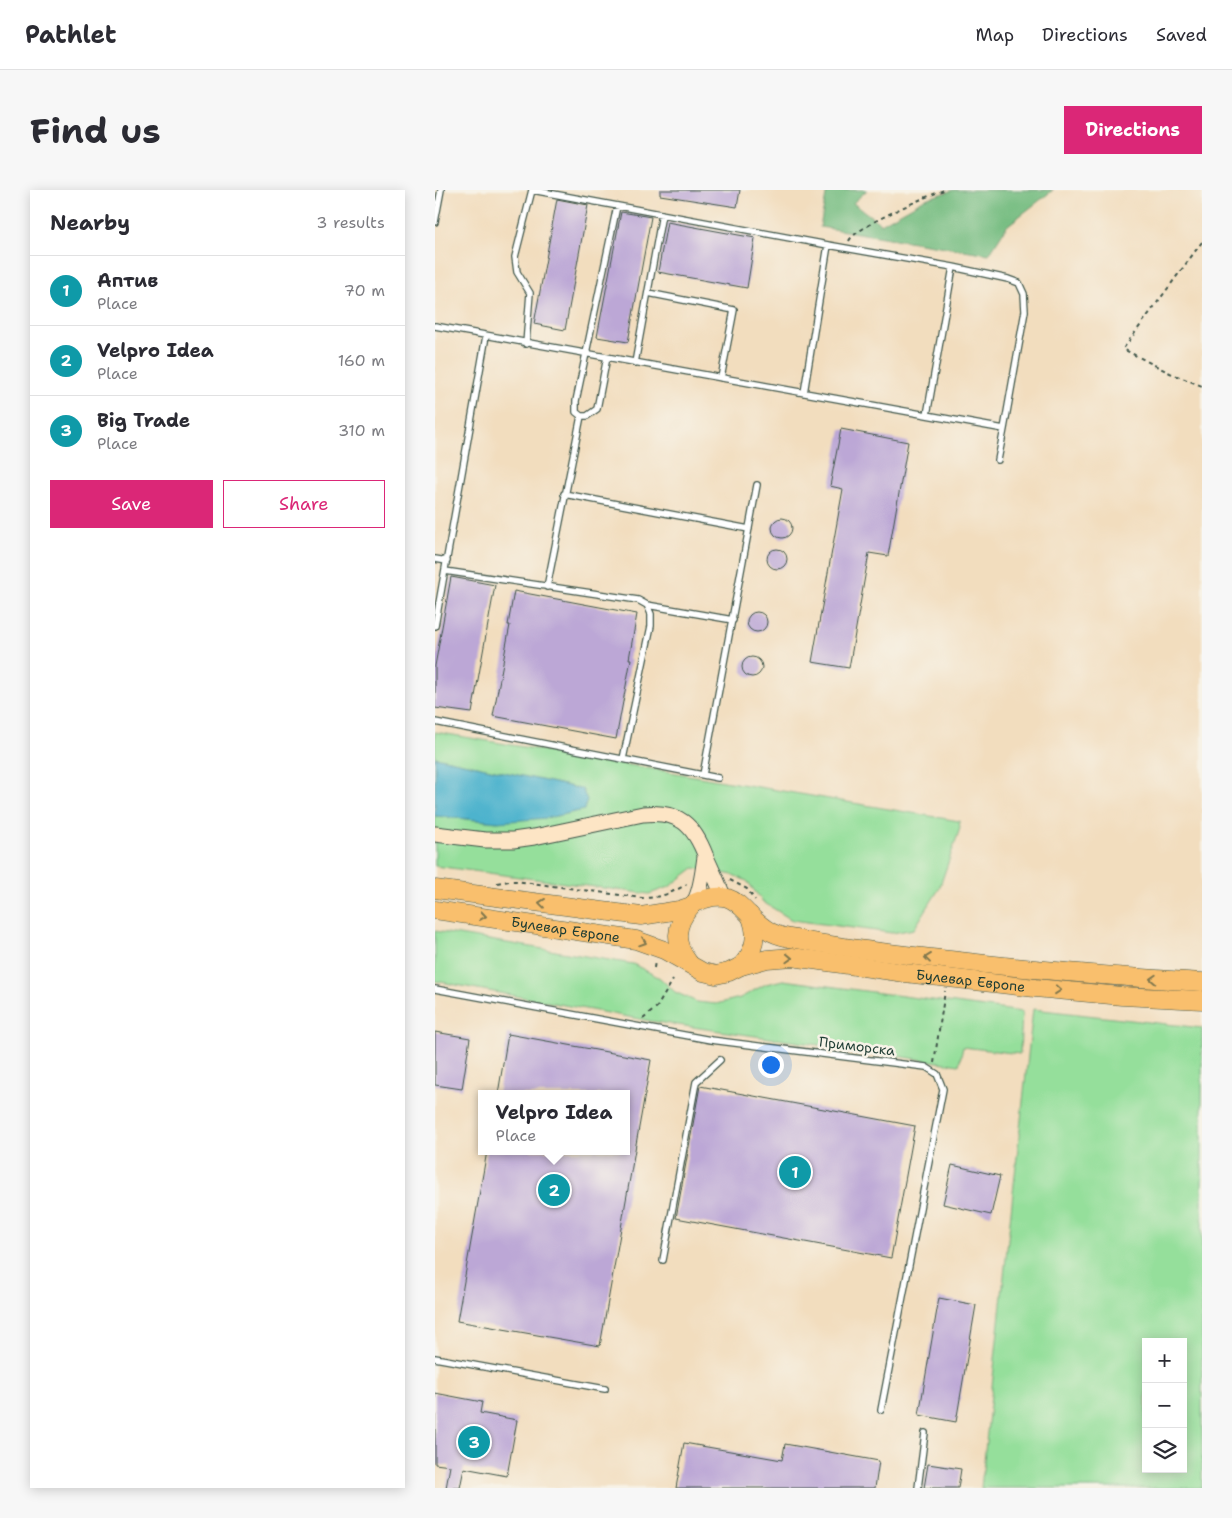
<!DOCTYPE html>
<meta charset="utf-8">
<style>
:root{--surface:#fff;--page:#f7f7f7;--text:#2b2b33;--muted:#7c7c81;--line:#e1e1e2;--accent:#db2777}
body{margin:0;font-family:"Shantell Sans",sans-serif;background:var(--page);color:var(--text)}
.controls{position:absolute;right:15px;bottom:15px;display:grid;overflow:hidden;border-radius:0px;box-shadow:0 2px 12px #0003}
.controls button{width:45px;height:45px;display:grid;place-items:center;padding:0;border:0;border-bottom:1px solid var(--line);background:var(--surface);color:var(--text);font:25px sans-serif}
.you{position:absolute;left:335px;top:874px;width:18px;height:18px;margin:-12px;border:4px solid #fff;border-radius:50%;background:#1a73e8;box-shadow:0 0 0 8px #1a73e833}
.badge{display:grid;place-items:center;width:32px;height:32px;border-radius:50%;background:var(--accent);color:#fff;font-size:16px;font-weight:700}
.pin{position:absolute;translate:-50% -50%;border:2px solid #fff;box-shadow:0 1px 5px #0006}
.popup{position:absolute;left:43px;top:900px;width:152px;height:65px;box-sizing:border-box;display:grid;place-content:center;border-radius:0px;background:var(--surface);filter:drop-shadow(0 1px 4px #0005);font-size:16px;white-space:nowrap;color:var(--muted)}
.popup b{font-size:19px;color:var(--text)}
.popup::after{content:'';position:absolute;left:50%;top:100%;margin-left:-10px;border:10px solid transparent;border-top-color:var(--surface)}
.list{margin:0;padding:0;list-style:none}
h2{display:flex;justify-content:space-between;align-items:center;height:65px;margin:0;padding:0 20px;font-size:21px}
h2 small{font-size:16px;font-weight:400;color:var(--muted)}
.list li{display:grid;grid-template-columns:32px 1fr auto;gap:15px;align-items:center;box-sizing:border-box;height:70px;padding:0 20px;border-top:1px solid var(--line)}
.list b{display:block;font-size:19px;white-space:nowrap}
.list p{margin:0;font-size:16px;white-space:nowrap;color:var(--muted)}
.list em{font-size:16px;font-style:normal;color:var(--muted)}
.actions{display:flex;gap:10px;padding:15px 20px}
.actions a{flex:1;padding:11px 0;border:1px solid var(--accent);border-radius:0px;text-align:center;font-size:18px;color:var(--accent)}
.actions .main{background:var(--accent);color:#fff}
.icon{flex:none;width:28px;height:28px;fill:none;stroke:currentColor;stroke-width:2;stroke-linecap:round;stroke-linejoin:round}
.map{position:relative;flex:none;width:767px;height:1298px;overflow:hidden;border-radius:0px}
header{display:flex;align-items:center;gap:30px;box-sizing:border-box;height:70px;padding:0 25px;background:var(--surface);border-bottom:1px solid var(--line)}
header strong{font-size:24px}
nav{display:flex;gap:28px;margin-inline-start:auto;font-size:18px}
.intro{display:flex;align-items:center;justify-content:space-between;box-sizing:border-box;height:120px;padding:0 30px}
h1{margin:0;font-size:35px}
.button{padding:12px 22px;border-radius:0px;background:var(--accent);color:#fff;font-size:18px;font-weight:700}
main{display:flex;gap:30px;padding:0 30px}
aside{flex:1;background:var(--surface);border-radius:0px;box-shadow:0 2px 12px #0003}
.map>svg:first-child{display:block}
.green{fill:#95df9b;stroke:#5a8e68;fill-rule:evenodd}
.forest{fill:#78be83;stroke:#4c7e5c}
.water{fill:#4eb3cd;stroke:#367880}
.building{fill:#bca7d6}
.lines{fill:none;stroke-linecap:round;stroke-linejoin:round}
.lane-casing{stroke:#3f5549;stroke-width:8}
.secondary-casing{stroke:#3f5549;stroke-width:17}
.primary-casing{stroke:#3f5549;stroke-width:19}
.path{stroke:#3f5549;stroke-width:2;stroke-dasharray:4 4;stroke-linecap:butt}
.lane{stroke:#fff;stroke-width:5.5}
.secondary{stroke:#fde5c5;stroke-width:15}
.primary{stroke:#f9bf6d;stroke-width:18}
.oneway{stroke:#81784e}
.labels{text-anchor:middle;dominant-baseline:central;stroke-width:5;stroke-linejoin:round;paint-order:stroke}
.street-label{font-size:14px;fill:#1f3d34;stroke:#f7f3e8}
</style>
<header>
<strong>Pathlet</strong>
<nav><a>Map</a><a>Directions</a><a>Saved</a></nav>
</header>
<div class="intro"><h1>Find us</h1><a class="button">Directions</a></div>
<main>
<aside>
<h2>Nearby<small>3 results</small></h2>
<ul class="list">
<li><span class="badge" style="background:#0f9aa8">1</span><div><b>Аптив</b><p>Place</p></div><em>70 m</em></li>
<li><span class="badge" style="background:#0f9aa8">2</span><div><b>Velpro Idea</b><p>Place</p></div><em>160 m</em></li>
<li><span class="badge" style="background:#0f9aa8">3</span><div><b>Big Trade</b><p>Place</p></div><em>310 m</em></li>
</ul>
<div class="actions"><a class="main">Save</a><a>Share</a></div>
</aside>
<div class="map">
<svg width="767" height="1298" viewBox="0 0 767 1298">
<rect width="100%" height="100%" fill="#f7f3e8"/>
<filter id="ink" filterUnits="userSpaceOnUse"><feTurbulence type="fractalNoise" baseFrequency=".02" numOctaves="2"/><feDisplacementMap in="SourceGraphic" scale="10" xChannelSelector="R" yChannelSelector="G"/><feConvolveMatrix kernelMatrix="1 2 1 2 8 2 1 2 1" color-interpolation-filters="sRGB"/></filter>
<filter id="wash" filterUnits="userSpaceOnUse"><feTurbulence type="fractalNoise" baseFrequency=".0096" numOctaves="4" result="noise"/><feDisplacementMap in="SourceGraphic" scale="20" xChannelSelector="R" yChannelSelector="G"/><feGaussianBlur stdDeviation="1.12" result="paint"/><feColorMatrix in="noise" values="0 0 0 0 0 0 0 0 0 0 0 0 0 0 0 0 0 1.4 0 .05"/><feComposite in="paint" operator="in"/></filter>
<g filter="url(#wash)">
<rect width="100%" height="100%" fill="#f2ddbe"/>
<path class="green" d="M0 542 524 631 525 638 504 699 479 739 457 743 357 730 328 712 312 691 298 685 259 678 234 697 214 704 0 676V626L63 632 147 599 0 567Z
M0 741 198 774 225 788 240 802 262 812 281 814 305 808 331 794 348 790 587 822 585 864 528 857 524 875 215 831 0 791Z
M598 819 767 838V1298H546ZM711 1152H748V1279H711Z"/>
<path class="forest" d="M392 0H432L418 13 446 34 490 9 519 0H618L572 36 554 64 385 37Z"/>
<path class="water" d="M0 567 147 599 152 610 149 620 112 628 63 632 0 626Z"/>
<g id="blocks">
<path class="building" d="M225 0H305L302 17 225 5Z
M122 9 153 15 130 140 99 134Z
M186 22 216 27 193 152 162 147Z
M232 32 320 48 312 98 223 82Z
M406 239 473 252 453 366 434 363 414 478 377 472 408 299 395 296Z
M337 338a10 10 0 1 1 20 0a10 10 0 1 1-20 0Z
M332 369a10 10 0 1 1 20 0a10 10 0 1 1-20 0Z
M16 387 60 395 37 523 0 518V476Z
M79 401 202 424 194 469H196L181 549 58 526 75 435H73Z
M312 432a10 10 0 1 1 20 0a10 10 0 1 1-20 0Z
M307 477a10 10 0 1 1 20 0a10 10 0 1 1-20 0Z
M0 842 35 848 27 899 0 895Z
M73 844 216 870 165 1156 22 1131 52 961H192V904H63Z
M265 896 480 936 456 1068 241 1028Z
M517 975 565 986 556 1025 508 1014Z
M504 1108 541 1115 521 1232 484 1225Z
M0 1203 47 1212 45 1223 82 1230 72 1286 29 1278 25 1298H11L15 1276 0 1274Z
M249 1253 347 1270 350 1254 444 1271 440 1298H241Z
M493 1274 526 1279 523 1298H489Z"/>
</g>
</g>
<g filter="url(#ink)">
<use href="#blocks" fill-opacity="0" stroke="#3f5549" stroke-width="1"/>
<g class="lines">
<g class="lane-casing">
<path id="lane" d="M0 32 6 0
M393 55 518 77
M213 103 299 120 286 188
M0 136 569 239 590 121 589 104 584 93 573 89 518 77 492 225
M91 154 95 103 82 82 80 67 97 0 393 55 369 203
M172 167 162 219 152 226H146L141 222V211L182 16
M200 173 227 24
M563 270 569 239
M129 304 314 339
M0 369 12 371
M10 381 203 410 212 415 216 424V436L188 569
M112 397 146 226
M212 415 298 430
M0 436 51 146
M0 532 283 588
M268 585 322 295
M0 799 276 850 491 877 502 884 508 899 446 1220
M228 1070 261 892 285 870
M0 1168 170 1199
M483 1298 490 1243"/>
</g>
<g class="secondary-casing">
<path id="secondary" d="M0 644 50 650H78L99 647 208 624C244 620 259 635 271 667 277 680 283 693 288 706
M256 716C266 707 268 679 270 667"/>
</g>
<g class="primary-casing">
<g id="primary">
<path d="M0 699 206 726 244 720 256 716"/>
<path d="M259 713C305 693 304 725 336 742 344 746 353 748 361 749 412 759 464 764 515 770 599 780 683 787 767 792"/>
<path id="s1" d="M0 720 201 750 229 760 268 782 281 785 294 782 306 776 332 769 357 767 470 783 600 798 687 806 767 810"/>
<path d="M254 773C238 753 240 735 256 716"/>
<path d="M306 776C321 760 323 744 315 725"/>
</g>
</g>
<path class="path" d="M414 51C420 37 492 6 509 0
M767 52 688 159 735 183 767 196
M295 690 312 699 320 710
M62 693 74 691H81L207 708C225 708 237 703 252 694
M219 778 220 771
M208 829 222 817 238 790
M499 873 510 801"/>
<use href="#lane" class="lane"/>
<use href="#secondary" class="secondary"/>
<use href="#primary" class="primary"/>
</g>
<defs><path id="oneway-chevron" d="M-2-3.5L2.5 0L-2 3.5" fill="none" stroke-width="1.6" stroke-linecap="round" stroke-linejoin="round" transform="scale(1.25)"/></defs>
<g class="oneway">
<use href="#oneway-chevron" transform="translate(107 713) rotate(-173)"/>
<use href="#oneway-chevron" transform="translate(48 726) rotate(8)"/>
<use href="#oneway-chevron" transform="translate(208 752) rotate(19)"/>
<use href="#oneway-chevron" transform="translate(354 768) rotate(2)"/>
<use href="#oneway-chevron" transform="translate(493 768) rotate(-173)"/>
<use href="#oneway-chevron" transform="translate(718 789) rotate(-177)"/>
<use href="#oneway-chevron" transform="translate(623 800) rotate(5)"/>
</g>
</g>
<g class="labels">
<g class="street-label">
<text stroke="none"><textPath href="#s1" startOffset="132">Булевар Европе</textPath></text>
<text stroke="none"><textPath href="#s1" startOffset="550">Булевар Европе</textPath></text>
<text transform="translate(422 856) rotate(7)">Приморска</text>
</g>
</g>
</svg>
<div class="controls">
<button>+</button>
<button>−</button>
<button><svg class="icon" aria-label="layers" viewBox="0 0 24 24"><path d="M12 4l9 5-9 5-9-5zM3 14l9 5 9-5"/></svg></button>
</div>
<div class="you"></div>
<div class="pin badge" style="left:360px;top:982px;background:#0f9aa8">1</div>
<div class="pin badge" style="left:119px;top:1000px;background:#0f9aa8">2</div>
<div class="popup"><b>Velpro Idea</b>Place</div>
<div class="pin badge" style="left:39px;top:1252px;background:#0f9aa8">3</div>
</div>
</main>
